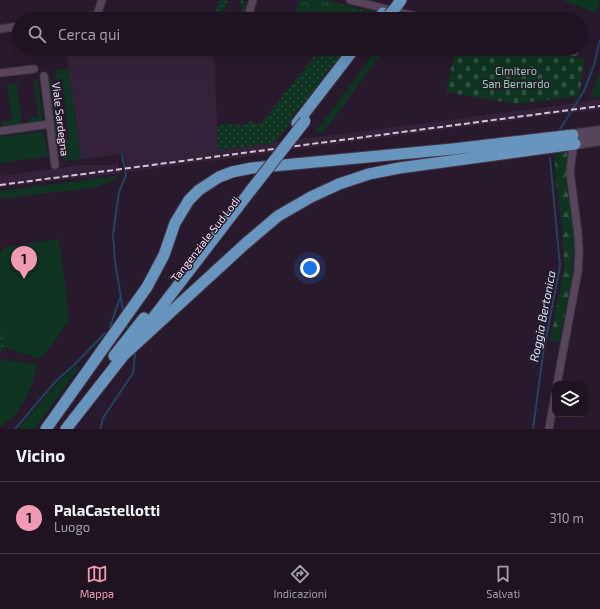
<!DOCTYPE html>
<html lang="it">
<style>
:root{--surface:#1f1322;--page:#2c202f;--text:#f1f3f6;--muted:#a19ea5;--line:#3c3240;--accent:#f19ab3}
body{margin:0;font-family:"Exo 2",sans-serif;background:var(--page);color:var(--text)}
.controls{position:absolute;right:12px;bottom:12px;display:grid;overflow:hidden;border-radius:8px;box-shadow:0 4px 16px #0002}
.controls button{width:36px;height:36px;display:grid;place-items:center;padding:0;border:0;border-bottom:1px solid var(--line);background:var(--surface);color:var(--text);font:20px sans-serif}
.you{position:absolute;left:310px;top:268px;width:14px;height:14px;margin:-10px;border:3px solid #fff;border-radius:50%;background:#1a73e8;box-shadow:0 0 0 6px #1a73e833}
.badge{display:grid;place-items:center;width:26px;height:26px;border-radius:50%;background:var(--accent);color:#111;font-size:13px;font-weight:700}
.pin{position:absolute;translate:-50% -33px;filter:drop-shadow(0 1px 2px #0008)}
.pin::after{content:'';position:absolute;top:21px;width:14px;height:12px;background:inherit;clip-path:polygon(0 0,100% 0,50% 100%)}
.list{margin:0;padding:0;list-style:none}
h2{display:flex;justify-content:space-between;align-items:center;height:52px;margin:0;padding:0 16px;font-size:17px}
h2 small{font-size:13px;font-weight:400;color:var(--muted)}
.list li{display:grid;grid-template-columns:26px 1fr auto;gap:12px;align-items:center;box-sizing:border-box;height:72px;padding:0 16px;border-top:1px solid var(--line)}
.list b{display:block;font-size:15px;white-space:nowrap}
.list p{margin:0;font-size:13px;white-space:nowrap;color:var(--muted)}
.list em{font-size:13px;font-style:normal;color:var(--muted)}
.icon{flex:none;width:22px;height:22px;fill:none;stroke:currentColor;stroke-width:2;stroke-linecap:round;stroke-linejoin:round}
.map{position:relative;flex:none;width:600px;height:429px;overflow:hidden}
.search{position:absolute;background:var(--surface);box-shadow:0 4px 16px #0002;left:12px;right:12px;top:12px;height:44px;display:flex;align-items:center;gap:10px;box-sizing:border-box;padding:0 14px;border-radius:22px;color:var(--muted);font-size:15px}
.sheet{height:124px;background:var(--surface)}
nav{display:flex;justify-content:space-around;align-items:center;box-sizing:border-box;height:56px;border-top:1px solid var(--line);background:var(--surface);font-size:11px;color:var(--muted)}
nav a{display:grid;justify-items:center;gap:2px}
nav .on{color:var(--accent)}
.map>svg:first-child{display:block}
.built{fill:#36213a}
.grass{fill:url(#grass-dots)}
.forest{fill:url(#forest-firs)}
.cemetery{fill:url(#cemetery-stones)}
.park{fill:url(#park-crowns)}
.garden{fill:#0f3421}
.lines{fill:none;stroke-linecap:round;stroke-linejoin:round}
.stream{stroke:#214360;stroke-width:2}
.minor-casing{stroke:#433646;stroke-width:9}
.secondary-casing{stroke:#433646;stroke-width:12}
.trunk-casing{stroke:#433646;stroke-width:13}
.minor{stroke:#57455b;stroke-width:7}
.secondary{stroke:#57455b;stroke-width:10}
.trunk{stroke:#6895be;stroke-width:11}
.rail{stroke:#d3c7d6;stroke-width:2;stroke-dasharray:6 3;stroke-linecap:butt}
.trunk-bridge-casing{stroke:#433646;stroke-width:13;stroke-linecap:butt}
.trunk-bridge{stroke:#6895be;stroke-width:11}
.labels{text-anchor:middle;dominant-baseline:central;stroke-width:3;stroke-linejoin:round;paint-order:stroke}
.park-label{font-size:11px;fill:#8ed6ac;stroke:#29192d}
.street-label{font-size:11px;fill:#f0e5f3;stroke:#29192d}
.water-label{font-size:12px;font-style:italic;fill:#cfe5fa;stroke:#29192d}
</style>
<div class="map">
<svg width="600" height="429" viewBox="0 0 600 429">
<defs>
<pattern id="grass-dots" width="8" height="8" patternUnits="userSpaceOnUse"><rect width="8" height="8" fill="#0f3421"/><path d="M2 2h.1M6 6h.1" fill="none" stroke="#325142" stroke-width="1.8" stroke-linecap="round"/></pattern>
<pattern id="forest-firs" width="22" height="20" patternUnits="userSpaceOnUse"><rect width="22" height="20" fill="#0f3421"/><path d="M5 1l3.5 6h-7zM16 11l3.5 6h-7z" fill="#325142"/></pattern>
<pattern id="cemetery-stones" width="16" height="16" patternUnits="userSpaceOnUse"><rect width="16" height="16" fill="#0f3421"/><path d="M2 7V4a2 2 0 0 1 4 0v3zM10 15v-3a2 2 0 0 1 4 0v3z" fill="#325142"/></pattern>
<pattern id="park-crowns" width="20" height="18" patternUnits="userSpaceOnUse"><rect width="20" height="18" fill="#0f3421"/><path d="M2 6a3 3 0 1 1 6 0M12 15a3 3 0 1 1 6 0" fill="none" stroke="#325142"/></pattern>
</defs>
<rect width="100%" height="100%" fill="#29192d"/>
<path class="built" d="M66 49H214L218 150 564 105 600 99V110L552 115 127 172 125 154 81 159Z
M118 162 120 173 0 187V176L82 165H111Z"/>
<path class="grass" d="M219 0H228L222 18 224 19H214Z
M241 0 247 2 241 19H239L243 7 239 5Z
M353 7 367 11 368 10 378 12 375 16H372L369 19H344Z
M320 49H346L290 120V124L275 143 218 150 217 127 228 123 242 126 252 121 256 124 262 122Z
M0 319 5 348 1 352 0 351Z"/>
<path class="forest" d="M568 152 566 167 567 189 575 236 572 279 559 342 550 341 564 268 562 224 555 176V154Z"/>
<path class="cemetery" d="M482 49 494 50V49H536L585 59 579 97 544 100 516 104 446 92 455 51 481 56Z"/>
<path class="park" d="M299 0H327L353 7 344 19H304L294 17Z"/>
<path class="garden" d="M562 0H600L596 13Z
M377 49H385L324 132H315Z
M69 69 81 159 63 161 60 141H56L48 80H52L60 140 69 139 62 79H56L55 70Z
M600 71V97L590 98Z
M38 80 43 121 30 123 29 118 38 117 34 81Z
M17 83 22 124 3 126 2 122 12 120 7 84Z
M44 131 47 153 51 152 52 163H51L50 156 0 163V137Z
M120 173 116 179 98 187 0 199V191L116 176Z
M59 239 69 317V321L41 359 5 348 0 319V251H3L2 248Z
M0 359 37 365C32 390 22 413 0 427Z
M76 366 79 367 35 429H18L58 382Z"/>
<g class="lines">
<path class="stream" d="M560 129 584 91 594 65 600 40
M122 154 126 175 119 192 113 235 115 261 123 311
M127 326 129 331
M110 327 120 298
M15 429 55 382 74 365 105 333
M100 429 103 418 133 373 135 354
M533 429 543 354 560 266 550 158"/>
<g class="minor-casing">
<path id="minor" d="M350 0 427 19
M97 15 102 0
M70 19 97 15 117 19
M247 19 253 0
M0 29 19 26
M561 49 574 52
M0 73 34 69
M44 76 55 165
M0 131 50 124
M557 384 578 271 579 251 578 234 570 171 574 141
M549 429 555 395"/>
</g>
<g class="secondary-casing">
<path id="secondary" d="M573 135 600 131
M575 144 600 140"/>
</g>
<g class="trunk-casing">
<path id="trunk" d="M396 7 401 0
M378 19 383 13
M297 123 354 49
M143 331 251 190
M124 355 245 244 278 216 311 197 339 184 369 174 399 168 575 144
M114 356 144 318
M46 429 147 287 164 255 175 223 189 200 199 190 219 177 232 172 252 168 453 149 573 135
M66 429 127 351"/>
</g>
<use href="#minor" class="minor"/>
<use href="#secondary" class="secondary"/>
<use href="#trunk" class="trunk"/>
<path class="rail" d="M0 185 600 106"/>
<g class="trunk-bridge-casing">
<path id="trunk-bridge" d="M389 15 396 7
M251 190 305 121"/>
</g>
<use href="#trunk-bridge" class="trunk-bridge"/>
</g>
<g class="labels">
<g class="park-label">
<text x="516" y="70">Cimitero<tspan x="516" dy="13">San Bernardo</tspan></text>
</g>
<g class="street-label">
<text transform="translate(61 119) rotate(83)">Viale Sardegna</text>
<text transform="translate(205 239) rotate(-52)">Tangenziale Sud Lodi</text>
</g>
<g class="water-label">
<text transform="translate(542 316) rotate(-79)">Roggia Bertonica</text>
</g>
</g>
</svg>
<div class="controls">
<button><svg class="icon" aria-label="layers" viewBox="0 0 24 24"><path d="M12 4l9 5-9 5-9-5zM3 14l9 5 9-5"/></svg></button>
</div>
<div class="you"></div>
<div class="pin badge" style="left:24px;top:279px">1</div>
<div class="search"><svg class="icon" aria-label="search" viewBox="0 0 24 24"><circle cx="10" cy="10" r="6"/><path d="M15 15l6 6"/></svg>Cerca qui</div>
</div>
<section class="sheet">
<h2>Vicino<small></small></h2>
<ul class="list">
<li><span class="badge">1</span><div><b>PalaCastellotti</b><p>Luogo</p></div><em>310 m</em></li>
</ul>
</section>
<nav>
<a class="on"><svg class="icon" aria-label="map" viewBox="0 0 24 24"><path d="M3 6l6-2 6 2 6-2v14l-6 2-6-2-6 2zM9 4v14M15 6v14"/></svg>Mappa</a>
<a><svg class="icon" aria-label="directions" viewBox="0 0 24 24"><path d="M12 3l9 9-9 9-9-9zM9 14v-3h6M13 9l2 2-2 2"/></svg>Indicazioni</a>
<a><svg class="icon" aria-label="saved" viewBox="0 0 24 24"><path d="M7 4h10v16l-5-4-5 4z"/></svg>Salvati</a>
</nav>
